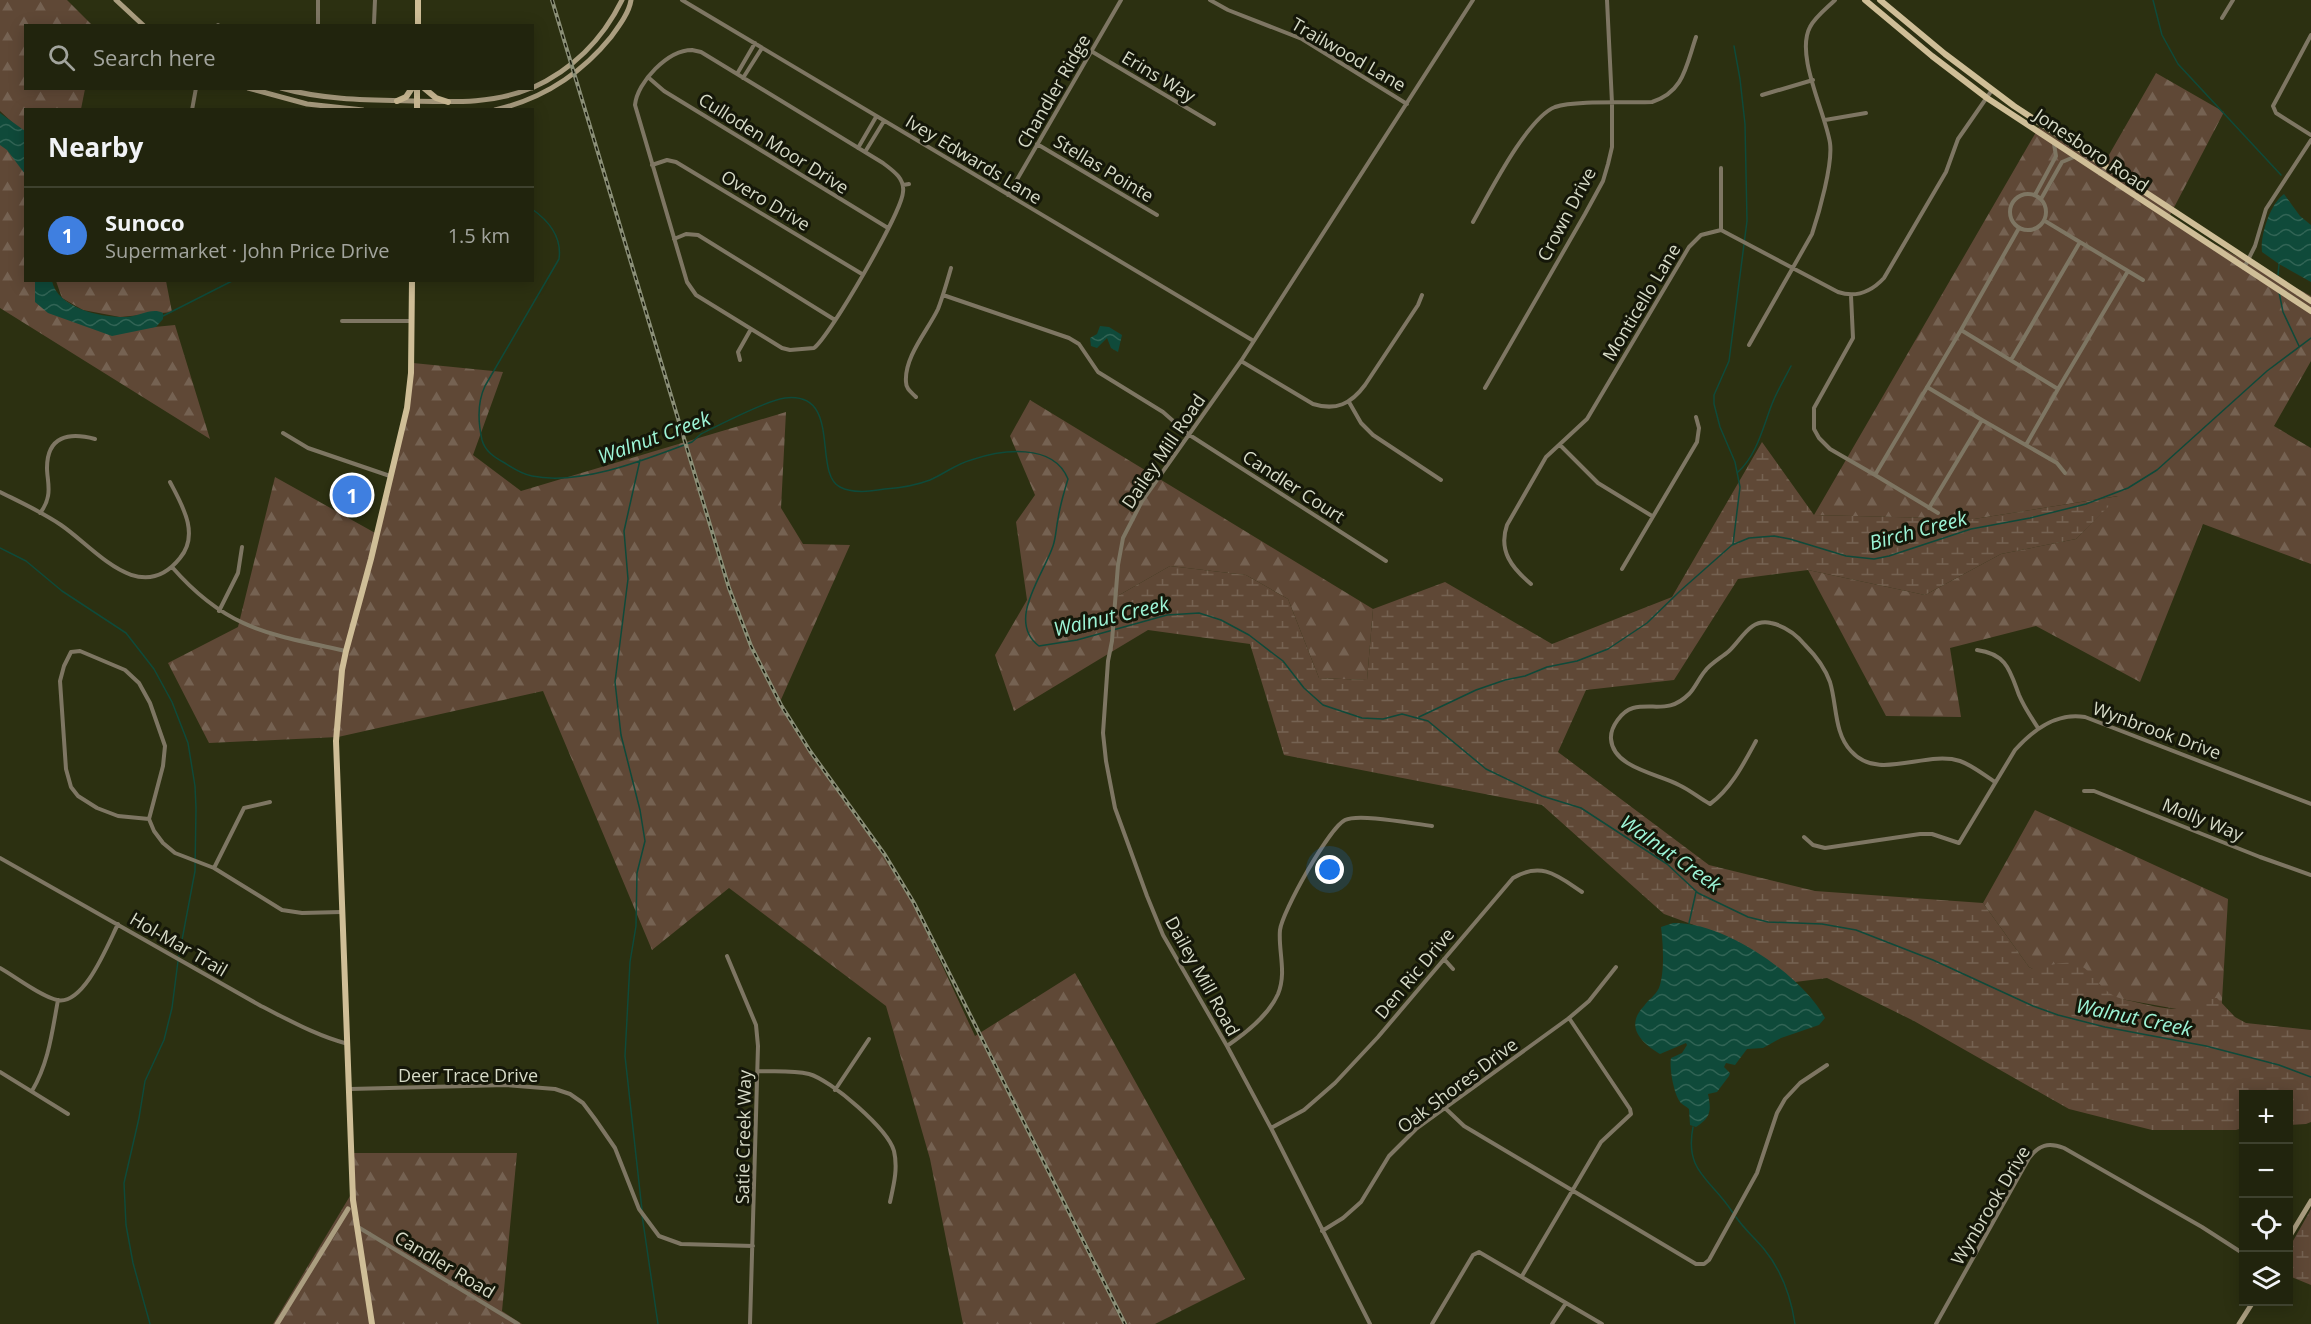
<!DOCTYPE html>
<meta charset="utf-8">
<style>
:root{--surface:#21240d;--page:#2d301b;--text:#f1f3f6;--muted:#a2a49d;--line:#3e412e;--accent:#85bbfb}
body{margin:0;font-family:"Open Sans",sans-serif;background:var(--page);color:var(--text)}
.controls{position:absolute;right:18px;bottom:18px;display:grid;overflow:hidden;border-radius:0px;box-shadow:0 3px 15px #0003}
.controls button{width:54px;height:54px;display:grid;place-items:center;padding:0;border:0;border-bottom:2px solid var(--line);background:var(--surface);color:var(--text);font:30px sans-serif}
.you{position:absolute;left:1330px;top:870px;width:21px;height:21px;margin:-15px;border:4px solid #fff;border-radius:50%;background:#1a73e8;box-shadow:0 0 0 9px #1a73e833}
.badge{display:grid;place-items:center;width:39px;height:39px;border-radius:50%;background:var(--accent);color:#fff;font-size:20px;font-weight:700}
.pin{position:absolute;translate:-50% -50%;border:3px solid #fff;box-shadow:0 2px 6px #0006}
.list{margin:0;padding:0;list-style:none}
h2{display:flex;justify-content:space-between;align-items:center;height:78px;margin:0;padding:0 24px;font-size:26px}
h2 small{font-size:20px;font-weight:400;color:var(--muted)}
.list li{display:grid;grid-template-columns:39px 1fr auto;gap:18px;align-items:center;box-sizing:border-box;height:96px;padding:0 24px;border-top:2px solid var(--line)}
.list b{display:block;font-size:22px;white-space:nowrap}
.list p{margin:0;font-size:20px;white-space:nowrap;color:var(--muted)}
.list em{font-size:20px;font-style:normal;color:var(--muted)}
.icon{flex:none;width:33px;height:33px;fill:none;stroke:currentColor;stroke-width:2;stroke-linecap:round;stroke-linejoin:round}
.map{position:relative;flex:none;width:2311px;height:1324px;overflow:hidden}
.search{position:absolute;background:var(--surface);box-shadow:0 3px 15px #0003;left:24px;top:24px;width:510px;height:66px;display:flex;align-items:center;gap:15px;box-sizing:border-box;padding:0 21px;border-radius:0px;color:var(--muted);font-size:22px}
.panel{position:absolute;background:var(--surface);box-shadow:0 3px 15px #0003;left:24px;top:108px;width:510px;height:174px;border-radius:0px}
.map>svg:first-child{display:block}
.forest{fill:url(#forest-firs)}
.wetland{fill:url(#wetland-marsh)}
.water{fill:url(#water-waves)}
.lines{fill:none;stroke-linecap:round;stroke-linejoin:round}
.stream{stroke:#0f4a3a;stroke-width:1.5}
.street{stroke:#7e7663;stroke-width:4}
.secondary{stroke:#ab9e80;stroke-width:5}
.primary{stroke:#cfbe97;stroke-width:6}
.rail-casing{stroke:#8b8f77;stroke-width:4}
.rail{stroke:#151709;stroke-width:1.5;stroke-dasharray:4.5;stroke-linecap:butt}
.labels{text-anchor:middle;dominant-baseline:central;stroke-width:6;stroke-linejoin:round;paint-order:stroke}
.street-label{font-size:18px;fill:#d7dbc8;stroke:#151709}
.water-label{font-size:20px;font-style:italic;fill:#9df5d7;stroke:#151709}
</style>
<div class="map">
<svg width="2311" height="1324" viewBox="0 0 2311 1324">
<defs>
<pattern id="forest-firs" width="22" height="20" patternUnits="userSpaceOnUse" patternTransform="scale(1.5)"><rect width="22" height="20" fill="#5f4836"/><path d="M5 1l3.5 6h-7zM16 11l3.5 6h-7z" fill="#756252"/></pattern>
<pattern id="wetland-marsh" width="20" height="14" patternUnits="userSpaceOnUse" patternTransform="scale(1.5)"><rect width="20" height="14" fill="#5f4836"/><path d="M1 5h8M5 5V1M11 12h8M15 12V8" fill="none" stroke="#756252"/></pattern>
<pattern id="water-waves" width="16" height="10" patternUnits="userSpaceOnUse" patternTransform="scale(1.5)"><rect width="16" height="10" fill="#0f4a3a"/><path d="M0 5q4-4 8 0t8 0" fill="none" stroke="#316455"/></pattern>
</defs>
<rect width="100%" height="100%" fill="#2c3011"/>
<path class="forest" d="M0 0H67L92 25 26 26V88L85 89 81 109 26 110 25 134 0 111Z
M2156 73 2224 112 2168 219 2311 296V361L2274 426 2311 448V564L2203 524 2140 682 2036 626 1950 648 1961 717 1886 716 1808 570 1925 595 2001 554 2076 539 2118 496 1974 519 1814 515 2039 127 2102 167Z
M0 139 25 169 26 280 39 281V284L113 331 175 325 210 439 0 308Z
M56 281H166L172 312 120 317 83 310 62 298Z
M413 363 503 372 473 455 521 491 786 412 781 508 803 544 850 545 779 704 907 890 975 1036 1075 973 1245 1279 1155 1324H963L930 1159 886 1006 729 888 652 950 543 691 338 737 209 743 168 663 238 627 275 477 377 534 398 450Z
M1030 400 1373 609 1367 680 1319 678 1288 599 1246 575 1170 566 1114 598 1113 651 1014 711 995 655 1027 600 1016 522 1035 495 1010 436Z
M2035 810 2228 899 2221 1017 2071 990 2029 967 1983 903Z
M354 1153H517L502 1311 522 1324H273L353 1191Z"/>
<path class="wetland" d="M1762 442 1814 515 1974 519 2119 496 2076 539 2001 554 1925 595 1808 570 1738 579 1674 680 1586 690 1558 752 1709 865 1815 891 1983 903 2029 967 2033 969C2045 967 2058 962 2070 963 2094 964 2096 994 2126 1000 2142 1003 2161 1009 2177 1009 2190 1009 2201 997 2217 998L2235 1017 2246 1023 2311 1030V1122L2306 1124 2289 1125 2288 1094H2244L2243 1128 2236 1130H2152L2069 1109 1914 1021 1827 978 1787 983 1713 932 1664 914 1542 805 1284 755 1250 644 1148 630 1113 651 1114 598 1170 566 1246 575 1288 599 1319 678 1367 680 1373 609 1445 582 1552 644 1672 597Z
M2311 1209V1285L2289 1276V1248Z"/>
<path class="water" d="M0 113 25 131V174L7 150 0 145Z
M2284 194 2300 216 2311 225V282L2279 264 2262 252C2260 236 2270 204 2284 194Z
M35 281H52C58 309 103 318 127 317 140 316 152 307 163 313V319L156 327 112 336 48 313 35 302Z
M1100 326 1109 327 1122 335 1118 352 1111 348 1107 338 1097 348 1091 346 1090 338 1097 334Z
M1673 923C1723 921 1802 975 1825 1018L1819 1025 1781 1038 1763 1048 1747 1049 1735 1065 1726 1063 1724 1067 1730 1073 1729 1076 1717 1092 1708 1094C1711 1109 1712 1117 1696 1127L1690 1125 1689 1109C1687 1107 1683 1105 1681 1103 1674 1096 1669 1067 1671 1058L1682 1053 1687 1045 1686 1043 1660 1054C1642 1043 1624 1027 1644 1006 1649 999 1655 996 1659 988 1665 972 1663 943 1661 927Z"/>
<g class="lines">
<path class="stream" d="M2153 0 2162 35 2178 64 2281 175
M532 209C549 221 562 238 559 259L485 386C477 403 478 422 482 440 485 451 494 457 503 462 513 468 521 474 532 476 581 486 647 459 692 442L701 434C719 425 767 400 785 398 843 391 812 473 840 487 853 494 872 491 885 489 899 488 917 485 930 480 944 474 956 464 971 460 1001 450 1053 442 1068 479 1064 492 1060 505 1058 519 1056 528 1056 537 1053 546 1043 576 1006 621 1039 646L1077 640 1167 615 1199 613 1221 620 1249 635 1275 655 1283 661 1304 688 1323 705 1362 718 1383 719 1402 714 1428 721 1486 769 1542 796 1581 808 1667 864 1698 893 1748 917 1768 922 1822 924 1856 930 1933 960 2033 1006 2058 1015 2105 1027 2206 1046 2279 1065 2311 1077
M2278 275 2279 264
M2279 292 2283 312 2299 346
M163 316 234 280
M640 460 624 531 628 579 615 682 621 735 640 810 645 841 637 873 636 926 630 962 625 1056 642 1210
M1738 472C1757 455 1763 427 1772 404 1777 391 1785 378 1791 366
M1733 544 1740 487 1735 462 1720 427 1714 404V395L1729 361 1747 221 1745 124 1740 79 1734 46
M0 548 26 561 62 591 126 633 154 669 172 702 188 743 195 786 196 808 195 871 179 956
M1419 717 1476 690 1505 680 1525 676 1547 667 1577 661 1608 649 1647 623 1680 591 1732 545 1749 538 1774 536 1790 539 1846 556 1874 559 1889 556 1971 529 2030 518 2086 504 2128 488 2157 470 2267 371 2311 338
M1689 923 1696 892
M1693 1127C1684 1173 1712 1179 1733 1213
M642 1215 658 1324
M1736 1217C1744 1229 1755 1238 1764 1249 1782 1271 1791 1297 1795 1324
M150 1324 133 1263 126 1225 124 1183 139 1118 145 1081 164 1040 172 1008 178 961"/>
<path class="street" d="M682 0 1252 340
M1210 0 1228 10 1302 39 1407 104
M2222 18 2233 0
M374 23 375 0
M218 25V26
M318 26V0
M2311 35 2273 106 2276 113 2311 135
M692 50 701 52 883 163C892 170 905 178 903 192 902 212 830 336 814 348L790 350 782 348 696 295 687 282 635 105C637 82 668 50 692 50Z
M1091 51 1214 124
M737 74 755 43
M649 78 664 91 888 228
M743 78 762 48
M1762 95 1813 80
M192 110 196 88
M1825 120 1866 113
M1037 144 1157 215
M858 148 876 117
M865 152 884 121
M652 165 667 160 676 162 862 274
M1721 168V230
M903 185 909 184
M2010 212a18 18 0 1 1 36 0a18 18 0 1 1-36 0Z
M1008 195 1121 0
M2035 195 2056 156 2054 144
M2041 199 2062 162 2074 157
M1473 222C1489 194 1527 118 1555 107 1575 100 1628 103 1652 102 1684 92 1686 66 1696 37
M2019 228 1961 330 2058 389 2128 271 2045 221
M674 239 686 234 698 235 835 320
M2244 268 2255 246 2266 209 2311 140
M2128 271 2143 280
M943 295 1069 338 1079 344 1098 372 1163 412 1188 434 1386 561
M1851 296 1853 338 1814 408V429L1819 438 1830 449 1875 475
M342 321H412
M1749 345 1812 234C1819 213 1833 164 1830 143 1825 112 1795 55 1810 27 1815 17 1827 8 1835 0
M740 360 738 352 751 329
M2011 360 2080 242
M1241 361 1313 404C1336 411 1351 404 1365 385L1418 305 1422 295
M1927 387 1982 420 1929 508
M1485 388 1585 214 1603 181 1608 164 1612 147V103L1607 0
M916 397C911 392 906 389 906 382 904 357 928 330 938 309 943 296 947 282 951 268
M1349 402 1361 423 1373 435 1441 480
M1982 420 2057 463 2065 473
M283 433 308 448 390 476
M1560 445 1598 483 1652 516
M2026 445 2058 389
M0 492C20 502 42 512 61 525 95 548 140 608 180 558 200 534 182 505 170 482
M40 513C44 508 47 502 48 496 50 487 47 477 47 468 47 436 69 432 95 439
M1938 513 1875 475 1961 330
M172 567C227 630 269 634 346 651
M1622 569 1697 442 1699 428 1696 417
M1531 584C1512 568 1498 551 1507 525L1546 457 1587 419 1689 247 1701 235 1721 230 1838 292C1856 298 1871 292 1884 278L1946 172 1958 139 1992 90
M219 611 238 573 242 547
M1977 650C2007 654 2010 671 2019 695 2024 707 2031 717 2038 728
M1756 741C1744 763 1731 789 1710 804 1699 798 1690 790 1679 785 1659 774 1613 768 1611 739 1610 727 1622 711 1633 708 1654 703 1669 714 1689 694 1695 688 1699 678 1705 671 1711 663 1721 658 1729 651 1742 639 1750 618 1771 623 1785 626 1796 634 1805 645 1816 656 1825 668 1830 682 1837 705 1834 733 1851 751 1878 782 1925 750 1960 761 1972 765 1984 775 1995 782
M2084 791H2094L2260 857 2311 875
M149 819 118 816 97 808 78 796 71 787 66 769 60 681 64 666 71 652 80 651 125 670 139 683 150 703 165 746 163 766 149 819 154 831 163 843 175 853 214 868 282 910 302 913 341 912
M1804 837 1813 845 1825 848 1920 834H1932L1959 843 2015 750C2033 730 2056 712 2085 717L2311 804
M0 858 261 1006C289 1020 317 1036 348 1044
M214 868 244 808 270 802
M727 956 756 1025 758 1046 750 1324
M1444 959 1453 969
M0 968C16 977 40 996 57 1000 84 1006 108 944 118 924
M1227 1046C1246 1033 1268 1016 1278 994 1287 972 1278 951 1280 930 1282 912 1329 828 1345 820 1359 813 1414 824 1432 826
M758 1071C774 1072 792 1070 809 1074 831 1080 888 1129 894 1151 898 1168 894 1184 890 1202
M0 1072 68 1114
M350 1089 506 1085 555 1089 570 1094 583 1103 595 1119 615 1148 639 1209 659 1236 681 1244 753 1246
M835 1090 869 1039
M32 1091C49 1062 52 1032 58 1000
M1445 1108 1464 1126 1696 1264H1704L1709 1260 1757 1173 1777 1113 1785 1099 1800 1083 1827 1065
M1271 1128 1304 1110 1335 1083 1378 1037 1513 878C1542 861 1558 876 1582 892
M358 1227 518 1324
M1322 1231 1343 1218 1361 1202 1389 1156 1416 1129 1569 1018 1589 1001 1616 967
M1522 1276 1601 1142 1631 1114 1630 1109 1569 1018
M1370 1324 1271 1128 1227 1046 1163 935 1147 896 1115 808 1106 761 1103 733 1108 661 1112 641 1118 565 1123 538 1142 501 1241 361 1473 0
M1432 1324 1473 1255 1479 1252 1602 1324
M1552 1324 1566 1303
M1936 1324 2029 1158C2039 1145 2048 1142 2064 1148L2202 1227 2244 1254"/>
<path class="secondary" d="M116 0 144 26
M248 88 307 104 363 110
M281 88C324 100 368 100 413 101 453 102 493 104 531 88
M532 88C572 70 603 39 622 0
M495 110C542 99 581 74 611 37 619 26 629 13 631 0
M2288 1239 2311 1201
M277 1324 348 1209
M2239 1324 2253 1302"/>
<path class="primary" d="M1865 0 1932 56 1987 98 2311 311
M1880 0 1945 54 2014 106 2311 301
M418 26V0
M424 88 436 98 448 102
M397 101 406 97 412 88
M417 110V88
M372 1324 353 1200 336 741 342 670 346 651 371 559 407 408 411 373 412 280"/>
<g class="rail-casing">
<path id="rail" d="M552 0 729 588 751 646 781 705 810 751 885 855 914 903 1125 1324"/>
</g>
<use href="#rail" class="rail"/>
</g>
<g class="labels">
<g class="street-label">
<text transform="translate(1349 54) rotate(30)">Trailwood Lane</text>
<text transform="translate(1159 76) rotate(31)">Erins Way</text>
<text transform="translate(1053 91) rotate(-60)">Chandler Ridge</text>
<text transform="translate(774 143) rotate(32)">Culloden Moor Drive</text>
<text transform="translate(2092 150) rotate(34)">Jonesboro Road</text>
<text transform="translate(974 159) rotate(31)">Ivey Edwards Lane</text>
<text transform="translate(1104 168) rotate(31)">Stellas Pointe</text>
<text transform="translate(766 200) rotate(31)">Overo Drive</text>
<text transform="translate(1566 214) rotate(-62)">Crown Drive</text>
<text transform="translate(1641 302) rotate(-59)">Monticello Lane</text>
<text transform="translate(1163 451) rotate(-56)">Dailey Mill Road</text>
<text transform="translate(1294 486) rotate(33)">Candler Court</text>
<text transform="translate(2157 730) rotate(20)">Wynbrook Drive</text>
<text transform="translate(2203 819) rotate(22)">Molly Way</text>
<text transform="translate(179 944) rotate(30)">Hol-Mar Trail</text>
<text transform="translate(1414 973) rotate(-50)">Den Ric Drive</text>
<text transform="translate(1203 976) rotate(61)">Dailey Mill Road</text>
<text x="468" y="1075">Deer Trace Drive</text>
<text transform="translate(1457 1085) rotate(-37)">Oak Shores Drive</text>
<text transform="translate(743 1137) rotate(-89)">Satie Creek Way</text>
<text transform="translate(1990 1205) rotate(-59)">Wynbrook Drive</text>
<text transform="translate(445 1264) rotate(31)">Candler Road</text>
</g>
<g class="water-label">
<text transform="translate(654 437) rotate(-20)">Walnut Creek</text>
<text transform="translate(1918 530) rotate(-15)">Birch Creek</text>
<text transform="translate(1111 616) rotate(-13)">Walnut Creek</text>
<text transform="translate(1671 853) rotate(35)">Walnut Creek</text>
<text transform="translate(2134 1017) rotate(12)">Walnut Creek</text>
</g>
</g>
</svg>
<div class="controls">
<button>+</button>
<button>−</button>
<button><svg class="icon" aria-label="locate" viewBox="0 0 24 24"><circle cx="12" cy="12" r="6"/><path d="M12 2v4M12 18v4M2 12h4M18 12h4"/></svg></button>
<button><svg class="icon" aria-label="layers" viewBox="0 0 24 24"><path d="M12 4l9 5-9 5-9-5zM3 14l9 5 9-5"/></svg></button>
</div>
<div class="you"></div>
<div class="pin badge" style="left:352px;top:495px;background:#3f7fe0">1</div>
<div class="search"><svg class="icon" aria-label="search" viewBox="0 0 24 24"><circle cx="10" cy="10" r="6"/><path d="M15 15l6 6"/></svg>Search here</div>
<section class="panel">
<h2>Nearby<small></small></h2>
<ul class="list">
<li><span class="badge" style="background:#3f7fe0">1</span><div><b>Sunoco</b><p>Supermarket · John Price Drive</p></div><em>1.5 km</em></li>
</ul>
</section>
</div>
